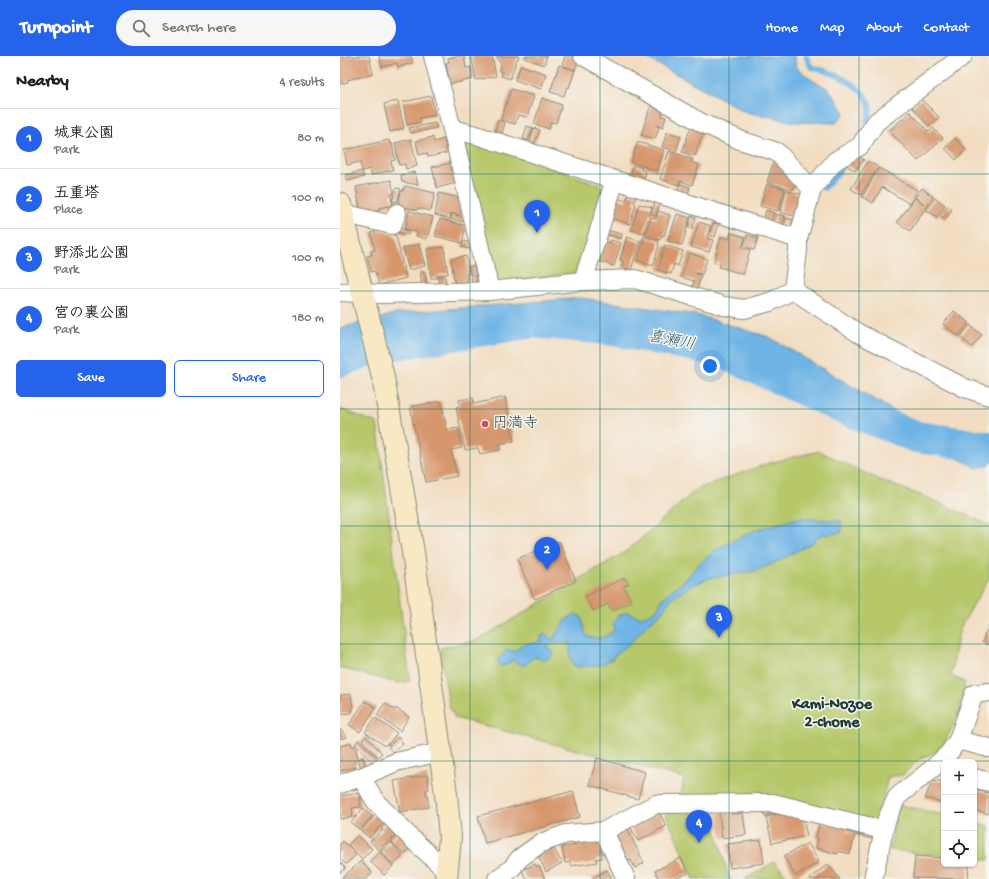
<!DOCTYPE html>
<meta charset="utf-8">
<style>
:root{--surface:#fff;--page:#f6f6f6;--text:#222;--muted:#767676;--line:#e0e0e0;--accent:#2563eb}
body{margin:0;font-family:"Gochi Hand","Klee One",sans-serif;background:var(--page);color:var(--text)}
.controls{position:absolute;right:12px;bottom:12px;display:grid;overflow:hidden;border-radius:6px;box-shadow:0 1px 3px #0004}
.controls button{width:36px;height:36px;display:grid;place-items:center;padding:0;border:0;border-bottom:1px solid var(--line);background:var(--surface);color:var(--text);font:20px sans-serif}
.you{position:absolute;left:370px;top:310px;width:14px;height:14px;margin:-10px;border:3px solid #fff;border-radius:50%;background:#1a73e8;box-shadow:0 0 0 6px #1a73e833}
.badge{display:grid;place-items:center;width:26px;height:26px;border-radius:50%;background:var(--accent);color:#fff;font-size:13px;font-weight:700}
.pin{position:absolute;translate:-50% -33px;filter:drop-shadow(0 1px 2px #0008)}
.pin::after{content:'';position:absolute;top:21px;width:14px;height:12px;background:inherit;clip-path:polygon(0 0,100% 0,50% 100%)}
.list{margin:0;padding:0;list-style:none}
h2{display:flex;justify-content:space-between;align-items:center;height:52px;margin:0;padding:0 16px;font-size:17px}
h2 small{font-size:13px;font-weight:400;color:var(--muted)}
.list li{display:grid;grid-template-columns:26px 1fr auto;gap:12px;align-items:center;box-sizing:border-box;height:60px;padding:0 16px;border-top:1px solid var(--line)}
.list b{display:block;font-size:15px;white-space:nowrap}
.list p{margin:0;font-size:13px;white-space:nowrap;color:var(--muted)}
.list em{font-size:13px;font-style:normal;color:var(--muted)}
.actions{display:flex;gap:8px;padding:12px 16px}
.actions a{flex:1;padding:9px 0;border:1px solid var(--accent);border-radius:6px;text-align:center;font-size:14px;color:var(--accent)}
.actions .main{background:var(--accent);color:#fff}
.icon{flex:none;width:22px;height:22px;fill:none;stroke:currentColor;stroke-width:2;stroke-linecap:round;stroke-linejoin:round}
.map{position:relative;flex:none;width:649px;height:823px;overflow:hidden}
header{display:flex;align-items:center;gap:24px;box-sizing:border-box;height:56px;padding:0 20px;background:var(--accent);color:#fff}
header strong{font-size:19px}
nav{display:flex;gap:22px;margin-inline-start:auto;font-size:14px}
.search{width:280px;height:36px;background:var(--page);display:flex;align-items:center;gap:10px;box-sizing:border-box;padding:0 14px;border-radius:22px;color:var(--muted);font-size:15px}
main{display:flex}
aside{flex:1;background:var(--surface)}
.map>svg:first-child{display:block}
.green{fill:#b6c86b;stroke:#6a8250}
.water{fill:#6eb4e5;stroke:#46788c}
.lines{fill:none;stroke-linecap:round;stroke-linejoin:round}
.stream{stroke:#6eb4e5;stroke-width:5.5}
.river{stroke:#6eb4e5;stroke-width:32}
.building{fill:#d7976d}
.street-casing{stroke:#888d7a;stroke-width:20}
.secondary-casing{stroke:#888d7a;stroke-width:24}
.street{stroke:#fff;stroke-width:18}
.secondary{stroke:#f8e8c3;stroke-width:22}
.grid{fill:none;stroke:#0f766e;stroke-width:1;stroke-opacity:0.55}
.poi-dot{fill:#d1495b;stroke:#f6f6f2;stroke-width:1.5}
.labels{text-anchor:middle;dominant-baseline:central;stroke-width:3;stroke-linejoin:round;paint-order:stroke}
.poi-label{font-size:15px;fill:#1f3d34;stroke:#f6f6f2;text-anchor:start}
.water-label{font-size:16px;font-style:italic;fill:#335b60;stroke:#f6f6f2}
.neighbourhood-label{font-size:16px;font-weight:bold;fill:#1f3d34;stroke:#f6f6f2}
</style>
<header>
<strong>Turnpoint</strong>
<div class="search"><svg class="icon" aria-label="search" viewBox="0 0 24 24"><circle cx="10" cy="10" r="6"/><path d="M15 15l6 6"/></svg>Search here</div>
<nav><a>Home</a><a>Map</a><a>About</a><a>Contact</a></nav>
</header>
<main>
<aside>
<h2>Nearby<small>4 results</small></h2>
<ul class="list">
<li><span class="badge">1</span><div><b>城東公園</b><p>Park</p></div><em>80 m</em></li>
<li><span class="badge">2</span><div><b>五重塔</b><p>Place</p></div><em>100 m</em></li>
<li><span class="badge">3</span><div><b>野添北公園</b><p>Park</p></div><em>100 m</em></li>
<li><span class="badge">4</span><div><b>宮の裏公園</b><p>Park</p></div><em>180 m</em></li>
</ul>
<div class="actions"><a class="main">Save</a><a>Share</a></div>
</aside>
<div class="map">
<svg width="649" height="823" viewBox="0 0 649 823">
<rect width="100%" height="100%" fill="#f6f6f2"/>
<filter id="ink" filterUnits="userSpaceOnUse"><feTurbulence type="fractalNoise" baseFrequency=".025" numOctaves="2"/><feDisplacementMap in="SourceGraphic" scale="8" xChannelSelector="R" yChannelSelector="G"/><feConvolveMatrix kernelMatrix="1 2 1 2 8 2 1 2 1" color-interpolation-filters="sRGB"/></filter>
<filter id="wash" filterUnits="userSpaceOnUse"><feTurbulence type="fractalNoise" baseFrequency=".012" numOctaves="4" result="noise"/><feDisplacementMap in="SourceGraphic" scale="16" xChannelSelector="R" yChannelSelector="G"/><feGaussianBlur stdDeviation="0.9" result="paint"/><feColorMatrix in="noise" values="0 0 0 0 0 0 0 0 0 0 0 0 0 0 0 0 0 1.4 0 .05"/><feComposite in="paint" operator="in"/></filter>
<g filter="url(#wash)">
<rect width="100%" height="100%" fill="#f2ddc1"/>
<path class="green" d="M130 84 258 128 266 138 235 217 166 225 155 223 123 90Z
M0 353 37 367 70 625 58 627 0 612Z
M479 395 542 425 588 442 649 469V524H648L621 570 618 580 611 620 625 626 618 660 601 693 578 704 563 719 548 721 536 769 341 740 344 722 115 662 109 649 100 592 138 584 288 494 357 433 429 407Z
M560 749 604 759V800L550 794 556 756Z
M323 752H370L389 822 392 823H354Z
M634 766 649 770V804L634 803Z
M434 806 450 823H405Z"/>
<path class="water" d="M303 0H455L456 11 472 24 489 33 505 57 496 67 455 66 406 56Z
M240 242 357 259 429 281 633 402 649 397V409L637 412 577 381 431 319 377 294 268 273 194 266 37 291 0 305V272L60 257Z
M458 462 501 465 502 476 481 479 472 487 430 509 415 515 370 522 351 530 331 543 320 558 309 567 290 587 274 600 272 603 260 609 238 611 233 609C229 601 229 595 231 586L226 589 223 586 222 587 207 589V592L214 596C208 606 205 604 194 601L184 610 173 604 166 609 160 610 157 604 159 603 167 593 174 596C186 585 186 588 201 586V580L206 578 212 584 227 563 236 558 242 562 246 580C256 584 267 582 274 574L273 567 277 561 286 556 302 561 317 554 320 547 331 534 342 527 358 509 378 492 415 474Z"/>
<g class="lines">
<path class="stream" d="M466 0 471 11C494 16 542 35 527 65
M484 132 498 117 504 106"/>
<path class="river" d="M0 305 37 291 194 266 268 273 377 294 496 349 577 381 649 391"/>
</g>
<g id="blocks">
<path class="building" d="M7 0H29L33 18 7 24 8 26 0 28V2Z
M39 0H71L73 7 58 11 57 7 42 11Z
M118 0H124L126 12 131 11 133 23 110 28 106 7 109 6 108 2Z
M131 0H152L156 20 136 24Z
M156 0H178L179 2 177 3 170 23 161 20 162 16 159 15 161 9Z
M185 0H207L204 9 184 2Z
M225 0H232L239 2 235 14 222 10Z
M181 9 206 18 201 33 175 24Z
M219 9 235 14 229 32 227 31 224 40 210 36Z
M171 33 194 40 187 61 178 59 175 68 161 64Z
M91 40 95 59 80 62 81 66 67 69 63 46Z
M202 42 222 49 216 67 211 66 209 73 194 68Z
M581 43 599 61 589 70 572 51Z
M58 45 64 72 50 76 44 48Z
M311 49 323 52 321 57 323 58 322 60 326 61 323 71 316 69 319 71 315 83 301 79Z
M570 56 589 76 593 72 603 82 578 105 549 75Z
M158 64 165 67 162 77 155 74Z
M95 67 97 72 71 77 69 72Z
M187 70 193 72 188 85 183 83Z
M351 70 364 74 355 100 342 96Z
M194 72 200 74 195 87 190 85Z
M327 76 341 80 336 95 322 91Z
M93 81 94 86 104 83 106 97 88 101 87 97 79 99 76 85Z
M615 82 626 94 616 104 605 92Z
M71 83 77 110 66 113 65 108 59 109 55 87Z
M49 84 50 88 52 87 55 104 51 105 53 114 31 119 30 113 22 115 20 106 7 109 4 94Z
M298 86 324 94 317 115 291 106Z
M329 95 353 103 351 106 359 109 352 129 340 125 339 129 320 123Z
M515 97 524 104 515 115 507 109Z
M434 104 457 123 453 134 427 126Z
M528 105 538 111 521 139 511 133Z
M112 107 116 127 97 132 92 111Z
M293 109 302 112 301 114 306 116 303 125 290 120Z
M539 112 577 134 570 148 542 131 533 147 522 141Z
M22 115 24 121 7 125 6 119Z
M75 116 78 129 62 126 61 119Z
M51 124 54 137 51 138 52 145 56 132 61 133 57 146 52 145 53 149 39 152 40 154 21 158 16 131Z
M340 128 350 131 347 140 337 137Z
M427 128 445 133 438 155 420 150Z
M65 130 95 137 91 155 77 152V154L58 150 61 135H63Z
M582 132 593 141 570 175 557 166 575 142 585 149 575 141Z
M446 134 463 139 457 161 440 156Z
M99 137 120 142 119 147 123 148 120 159 111 157 110 163 95 159Z
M288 138 296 140 294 147 296 148 290 168 271 162 277 142 286 145Z
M595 142 605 149 597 161 586 154Z
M315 146 320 147 316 160 311 158Z
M299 148 312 151 304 177 291 174Z
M607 150 612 153 606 163 600 160Z
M426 154 434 157 431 168 423 165Z
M69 155 93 161 87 183 76 180 77 176 65 173Z
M318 155 330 159 324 180 322 179 320 184 305 179 311 161 316 163Z
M112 158 124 161 123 166 111 163Z
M337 158 350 162 342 189 328 185Z
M436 158 445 160 442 169 434 166Z
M351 160 356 162 352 173 348 171Z
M446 162 454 164 451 172 444 170Z
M100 163 126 170 122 187 95 180Z
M359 166 371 170 367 182 373 184 369 196 351 191Z
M373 167 379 168 375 181 369 179Z
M56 171 69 175 68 179 55 175Z
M42 174 56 180 66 222 39 229 35 215 31 216 27 200 32 199 31 195 35 194 31 177Z
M266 174 282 178 281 183 265 178Z
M391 177 405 181 402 192 410 194 403 218 379 211 380 208 374 206 381 181 389 183Z
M407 179 418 182 414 194 404 190Z
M287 181 300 185 291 214 282 211 283 205 280 204Z
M304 181 319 185 318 189 319 190 313 210 297 204Z
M271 184 281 187 274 210 256 204 262 185 270 187Z
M123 185 132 187 130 193 122 191Z
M79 188 85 210 69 214 63 192Z
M325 189 343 195 338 210 334 208 331 218 318 214Z
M104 191 108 218 97 219 98 222H91L87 193Z
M349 197 367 203 362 218 356 217V218L361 219 357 233 352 232 354 225 341 221Z
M126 200 129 218H126L128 227 115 229 111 203Z
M129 210H134L137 225 132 226Z
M80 216H85L87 228 82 229Z
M105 220 106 229 100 230 98 221Z
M614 255 629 267 618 280 603 268Z
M630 269 642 279 632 291 620 281Z
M165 341 174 385 159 388 160 394 140 398 138 392 125 394 116 351 120 350 119 344 133 342 134 348Z
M101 345 107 374 118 372 122 392 111 394 117 420 86 426 70 351Z
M219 485 236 525 195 543 177 503Z
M285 522 289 528 283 530 292 545 272 555 268 548 253 555 245 540Z
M649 569V589L642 586Z
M11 638 13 653H11L12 657 0 658V639Z
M25 645 36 651 20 676 9 669Z
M45 647 55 654 56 652 69 661 60 675 37 659Z
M35 662 57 677 48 689 47 687 45 690 25 676Z
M0 673 7 681 0 683Z
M26 680 42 697 38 701 22 684Z
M58 681 63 687 53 696 48 691Z
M19 684 37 702 33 707 15 688Z
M11 687 12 691 15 690 18 702 14 704 16 711 0 715V690Z
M23 701 26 710 21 712 18 703Z
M257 702 305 716 298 743 249 729Z
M87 719 89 733 86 734 89 751 60 756 54 725Z
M593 724 604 726V747L585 742Z
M634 734 649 737V758L634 754Z
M233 735 240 761 145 787 138 760Z
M20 737 21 751 12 752 13 761 0 763V740Z
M23 752 32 760 20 774 11 767Z
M423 753 438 757 424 760Z
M318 754 326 770 298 785 289 769Z
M391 755V758L403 757 406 779 382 782 379 757Z
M452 755 453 761 462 759 467 780 432 787 426 761Z
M37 756 46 763 30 782 21 775Z
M49 765 59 775 39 794 30 785 43 774 41 772Z
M479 767 508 771 507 776 515 777 508 775 509 771 534 776 533 783 515 779 510 798 498 795V798L476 792 478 783 476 782Z
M287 772 304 807 295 812 291 804 285 807 271 780Z
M61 776 73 789 64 798 51 785Z
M18 779 32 793 22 803 8 789Z
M260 781 262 802 256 803 257 806 231 810 230 806 225 807 222 791 235 789 234 785Z
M421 784 424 807 390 812 387 788Z
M3 785 16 799 6 808 0 803V788Z
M51 786 63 800 53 809 41 795Z
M468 787 479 806 455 820 444 800Z
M214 793 222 807 206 816 199 801Z
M40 796 53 810 44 819 30 805Z
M575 800 604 802V808H629L628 823 573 822Z
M341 802 348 817 335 823H316L319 822 315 815Z
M21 805 32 817 27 823H1Z
M0 806 5 812 0 817Z
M195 808 197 811 199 810 205 823H186L182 814Z
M488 808 500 823H469Z
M267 814 272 823H251Z"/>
</g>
</g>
<g filter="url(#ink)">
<use href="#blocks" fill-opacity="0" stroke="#888d7a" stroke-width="1"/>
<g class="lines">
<g class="street-casing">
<path id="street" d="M93 0 112 73
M243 0 362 67 400 84 437 96 472 133
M2 157 52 169 57 157
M243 225 275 124
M453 234 458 195V183L472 133 495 105 520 90 536 66 623 0
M453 234 518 277 625 332 649 340
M150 235 112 73 136 79 458 183
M0 236 41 238 150 235 243 225 295 223 384 250 404 253 430 246 453 234
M618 684 649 692
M101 696 56 706 21 721 36 746 72 783 107 815
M634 722 649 726
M0 728 21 721
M264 775 286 823
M157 823 170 814 180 802 201 787 226 778 264 775 316 748 433 747 543 774
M533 823 546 765 557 741 593 712 609 697 618 684 634 638 649 636"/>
</g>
<g class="secondary-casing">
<path id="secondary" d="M0 148 43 321 73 496 106 738 110 781 106 823"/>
</g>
<use href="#street" class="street"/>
<use href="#secondary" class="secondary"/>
</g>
</g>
<path class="grid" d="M130 0V823M260 0V823M389 0V823M519 0V823M0 118H649M0 235H649M0 353H649M0 470H649M0 588H649M0 705H649"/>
<circle class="poi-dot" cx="145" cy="368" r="4"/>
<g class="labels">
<g class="poi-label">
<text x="153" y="368">円満寺</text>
</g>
<g class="water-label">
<text transform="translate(331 286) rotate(11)">喜瀬川</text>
</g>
<g class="neighbourhood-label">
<text x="492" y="649">Kami-Nozoe<tspan x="492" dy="18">2-chome</tspan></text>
</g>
</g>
</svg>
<div class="controls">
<button>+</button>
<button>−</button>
<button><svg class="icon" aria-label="locate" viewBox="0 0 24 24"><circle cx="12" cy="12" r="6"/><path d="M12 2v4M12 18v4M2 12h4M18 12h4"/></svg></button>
</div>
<div class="you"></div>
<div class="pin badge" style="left:197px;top:177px">1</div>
<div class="pin badge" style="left:207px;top:514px">2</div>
<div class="pin badge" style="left:379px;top:582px">3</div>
<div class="pin badge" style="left:359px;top:787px">4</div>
</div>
</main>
